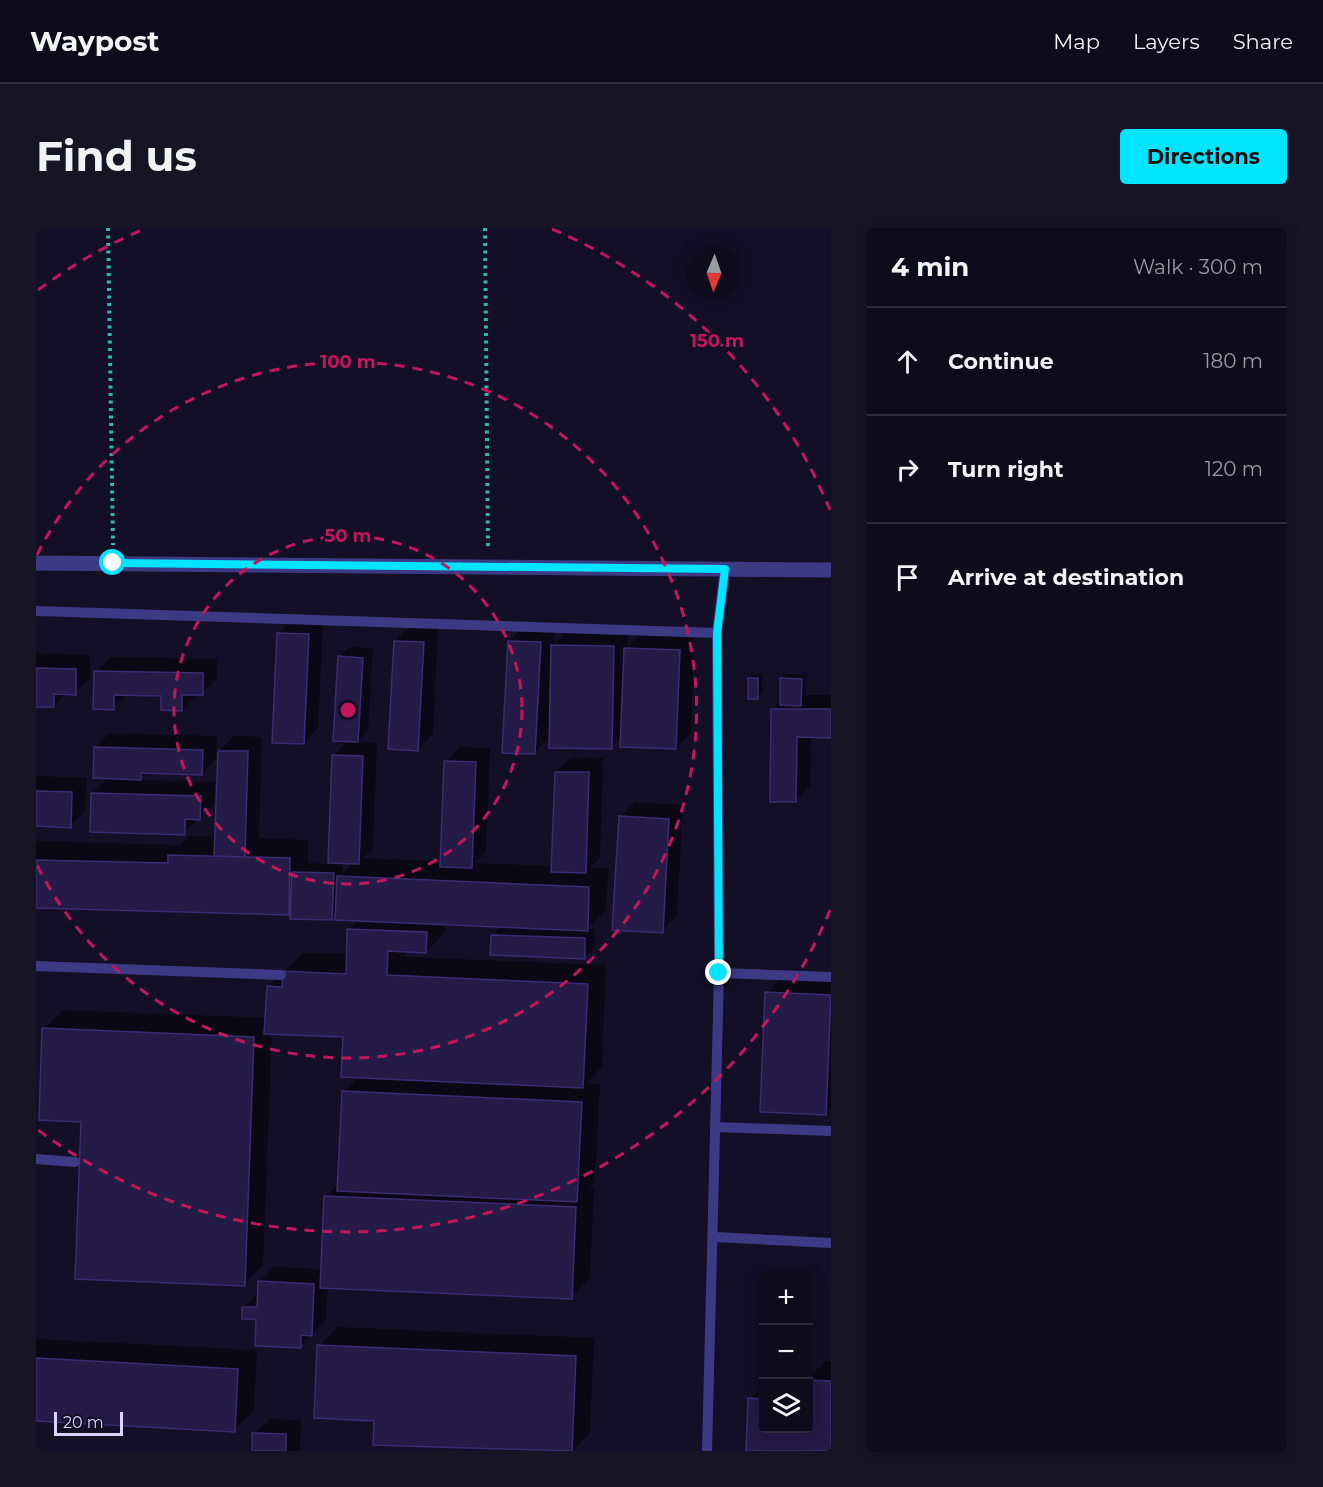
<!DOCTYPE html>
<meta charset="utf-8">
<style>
:root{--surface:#0e0b1c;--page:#171425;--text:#f1f3f6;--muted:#9b9ba3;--line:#2e2b3b;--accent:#00e5ff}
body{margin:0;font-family:Montserrat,sans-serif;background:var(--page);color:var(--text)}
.controls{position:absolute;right:18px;bottom:18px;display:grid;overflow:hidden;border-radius:6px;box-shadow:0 3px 15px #0003}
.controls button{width:54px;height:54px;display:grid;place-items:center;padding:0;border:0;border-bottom:2px solid var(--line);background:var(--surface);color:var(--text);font:30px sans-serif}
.compass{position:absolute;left:651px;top:18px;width:54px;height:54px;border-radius:50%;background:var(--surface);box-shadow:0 3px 15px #0003;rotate:182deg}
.scale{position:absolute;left:18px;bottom:15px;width:69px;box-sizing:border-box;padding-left:6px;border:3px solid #d9d4ff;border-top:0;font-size:16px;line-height:21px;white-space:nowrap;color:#d9d4ff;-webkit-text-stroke:4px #130f26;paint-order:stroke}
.stop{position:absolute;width:18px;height:18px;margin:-14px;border:4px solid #00e5ff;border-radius:50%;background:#fff}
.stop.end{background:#00e5ff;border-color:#fff;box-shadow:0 2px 6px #0008}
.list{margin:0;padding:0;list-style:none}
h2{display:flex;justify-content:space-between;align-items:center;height:78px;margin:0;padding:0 24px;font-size:26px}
h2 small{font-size:20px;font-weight:400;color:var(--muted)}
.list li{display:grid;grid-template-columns:39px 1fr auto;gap:18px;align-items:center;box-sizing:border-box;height:108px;padding:0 24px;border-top:2px solid var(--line)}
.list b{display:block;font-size:22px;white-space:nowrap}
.list em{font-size:20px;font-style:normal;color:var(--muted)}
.icon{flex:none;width:33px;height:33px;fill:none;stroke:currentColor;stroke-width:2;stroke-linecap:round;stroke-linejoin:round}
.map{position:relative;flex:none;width:795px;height:1223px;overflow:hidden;border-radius:6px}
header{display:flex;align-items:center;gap:36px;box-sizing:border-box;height:84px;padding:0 30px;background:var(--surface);border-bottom:2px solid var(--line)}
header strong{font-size:28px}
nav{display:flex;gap:33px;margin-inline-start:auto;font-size:21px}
.intro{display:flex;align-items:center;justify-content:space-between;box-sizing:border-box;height:144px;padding:0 36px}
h1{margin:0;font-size:42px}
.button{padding:15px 27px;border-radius:6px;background:var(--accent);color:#111;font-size:21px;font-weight:700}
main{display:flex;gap:36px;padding:0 36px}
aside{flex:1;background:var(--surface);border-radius:6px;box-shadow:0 3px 15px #0003}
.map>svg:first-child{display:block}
.shadow{fill:#0007;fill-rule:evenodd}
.building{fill:#241b47;stroke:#3b2d73;stroke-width:1.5}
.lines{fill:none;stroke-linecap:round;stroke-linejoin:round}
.path{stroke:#2fb8b0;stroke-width:4;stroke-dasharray:3 4.5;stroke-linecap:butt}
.lane{stroke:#3d3a85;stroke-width:10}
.street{stroke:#3d3a85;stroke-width:15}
.route{stroke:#00e5ff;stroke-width:8}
.ring{fill:none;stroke:#c2185b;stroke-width:3;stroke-dasharray:10 8}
.centre{fill:#c2185b;stroke:#130f26;stroke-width:3}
.ring-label{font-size:18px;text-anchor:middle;font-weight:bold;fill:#c2185b;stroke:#130f26;stroke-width:4.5;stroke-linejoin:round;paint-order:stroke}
</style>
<header>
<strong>Waypost</strong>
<nav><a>Map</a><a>Layers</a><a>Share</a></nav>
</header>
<div class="intro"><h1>Find us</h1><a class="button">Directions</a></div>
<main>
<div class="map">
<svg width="795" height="1223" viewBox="0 0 795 1223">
<rect width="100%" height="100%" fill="#130f26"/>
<path class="shadow" d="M257 391 287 392 282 500 268 515 242 405Z
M374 399 402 400 397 506 382 521 359 413Z
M488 399 519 400 518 416 531 402 592 404V418L604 406 658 408 655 505 640 520 586 508 575 519 514 509 498 525 473 413Z
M313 419 337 420 332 503 321 514H341L337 620 327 630 406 633 409 534 424 519 454 520 450 624 439 635 517 638 520 544 535 529 567 530 564 629 554 640H572L570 682 551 701H559L558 720 548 729 456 708 466 697 409 695V704L390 724 370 723 369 729 570 737 566 839 550 855 564 856 559 954 553 960H558L554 1050 535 1069 292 1059 290 1091 264 1118 208 1079 223 1064V1054L238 1039 286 1041 289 969 303 955 308 864 322 849 308 808 236 805 227 1037 208 1056 46 892 8 801 27 782 231 790 232 759 267 725 312 726 313 701 323 691 301 685 296 691 256 682 252 686 0 679V613L144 617 153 608 181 609 183 523 198 508 226 509 223 610 272 612V635L294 636 297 528 313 512 303 429ZM307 634 317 635 307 645Z
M0 425 54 427V450L39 465H30L18 478 0 477Z
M75 429 181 431V451L146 481 127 467 91 466 77 480 60 444Z
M719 446H726V465L721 469 714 450Z
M750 446 770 447 769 467H795V508H775L774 558 759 573 737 481 745 473 746 451Z
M74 505 181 508 180 531 165 546 111 544 103 552 179 554 178 575 148 605 56 565 73 549 59 519Z
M0 548 51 550 49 583 34 598 0 597Z
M599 574 647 577 641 688 626 703 584 589Z
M750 746 795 748V880L789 886 731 765Z
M302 1099 558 1110 554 1205 536 1223 339 1216V1191L283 1118Z
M0 1111 221 1122 218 1183 198 1202 0 1192Z
M790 1133H795V1223H711L714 1171 728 1157V1200H772V1150Z
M233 1191 265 1192 264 1223H218V1206Z"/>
<path class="building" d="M241 405 273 406 268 516 236 515Z
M358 413 388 414 382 523 352 521Z
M472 413 505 414 499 526 466 525Z
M515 417 578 418 576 521 513 520Z
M588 420 644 422 640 521 584 519Z
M302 428 327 430 322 514 297 513Z
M0 440 40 441V467L18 466V479H0Z
M58 443 167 445V467H146V483L125 482V468L78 467V482L57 481Z
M712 450H722V471H712Z
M744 450 766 451 765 478 744 477Z
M735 481H795V510L761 509 760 574H734Z
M58 519 167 522 166 547 105 545V552L57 550Z
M182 523H212L209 629 178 628Z
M296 527 327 528 323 636 292 635Z
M408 533 440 534 436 640 404 639Z
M519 544H553L550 645 515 644Z
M0 563 36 564 35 600 0 598Z
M55 565 165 568 164 592 149 591V607L54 604Z
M583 588 633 591 627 705 576 702Z
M132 627 254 630 253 687 0 680V632L132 635Z
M256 644 298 645 296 692 254 691Z
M301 648 553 659 552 703 299 692Z
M311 701 391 704 390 725 352 723 351 747 552 756 547 860 305 849 307 809 228 806 231 758 246 759 247 743 310 746Z
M455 707 549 710V731L454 727Z
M729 764 795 767 790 887 724 884Z
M6 800 218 809 209 1058 39 1051 45 894 3 892Z
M306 863 546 874 541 974 301 963Z
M288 968 540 979 536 1071 284 1060Z
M222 1053 278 1056 276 1108 265 1107V1120L219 1118 220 1091H206V1079H221Z
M281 1117 540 1128 536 1223 337 1217 338 1193 278 1190Z
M0 1130 202 1141 199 1204 0 1193Z
M772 1152 795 1153V1223H710L712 1170 728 1171V1200H772Z
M216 1205 250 1206V1223H216Z"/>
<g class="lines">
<path class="path" d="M72 0 77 317
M449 0 452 320"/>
<path class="lane" d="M0 383 681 405
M0 738 245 747
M683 745 795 749
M680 899 795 903
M0 931 39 934
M678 1009 795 1015
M671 1223 683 745 681 405 689 341"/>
<path class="street" d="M0 335 795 342"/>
</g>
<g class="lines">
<path class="route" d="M77 335 689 341 681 405 683 745"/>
</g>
<g class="ring">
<circle cx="312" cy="482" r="174"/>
<path d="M1 327A348 348 0 1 1 1 637"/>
<path d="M794 682A522 522 0 0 1 2 902M2 62A522 522 0 0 1 108 1M516 1A522 522 0 0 1 794 282"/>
</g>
<circle cx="312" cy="482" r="9" class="centre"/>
<g class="ring-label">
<text x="681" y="119">150 m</text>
<text x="312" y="140">100 m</text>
<text x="312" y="314">50 m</text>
</g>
</svg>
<div class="controls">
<button>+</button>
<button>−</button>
<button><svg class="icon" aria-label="layers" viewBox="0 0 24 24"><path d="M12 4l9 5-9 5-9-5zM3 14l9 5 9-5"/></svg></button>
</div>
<svg class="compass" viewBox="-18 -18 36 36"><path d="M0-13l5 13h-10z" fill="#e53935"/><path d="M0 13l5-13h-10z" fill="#9b9ba3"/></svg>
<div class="scale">20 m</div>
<div class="stop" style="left:77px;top:335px"></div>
<div class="stop end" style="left:683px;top:745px"></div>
</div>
<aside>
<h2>4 min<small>Walk · 300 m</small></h2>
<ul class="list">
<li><svg class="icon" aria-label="ahead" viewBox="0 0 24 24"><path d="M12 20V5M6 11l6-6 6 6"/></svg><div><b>Continue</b></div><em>180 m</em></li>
<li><svg class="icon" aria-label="right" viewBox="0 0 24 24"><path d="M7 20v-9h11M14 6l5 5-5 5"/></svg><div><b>Turn right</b></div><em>120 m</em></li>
<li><svg class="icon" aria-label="arrive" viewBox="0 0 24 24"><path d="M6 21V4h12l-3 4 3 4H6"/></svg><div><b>Arrive at destination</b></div></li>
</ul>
</aside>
</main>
